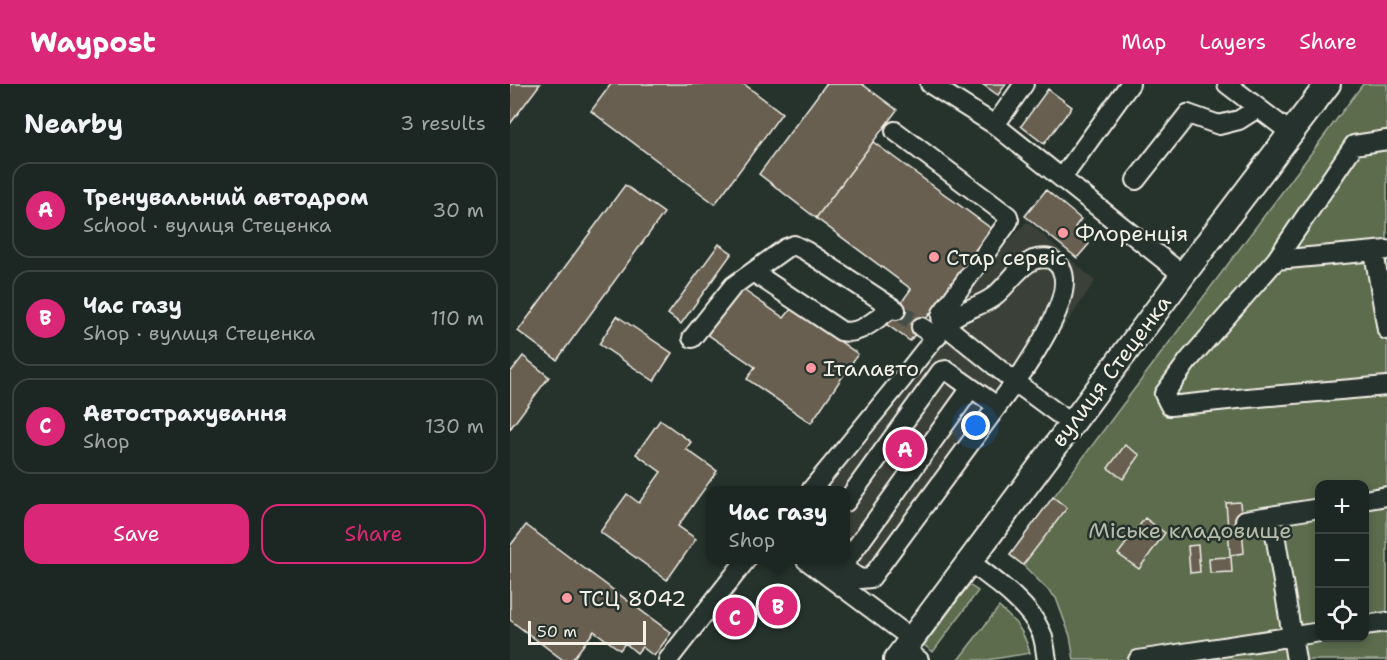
<!DOCTYPE html>
<meta charset="utf-8">
<style>
:root{--surface:#1c2622;--page:#252e2a;--text:#f1f3f6;--muted:#a0a5a5;--line:#3a4340;--accent:#db2777}
body{margin:0;font-family:"Shantell Sans",sans-serif;background:var(--page);color:var(--text)}
.controls{position:absolute;right:18px;bottom:18px;display:grid;overflow:hidden;border-radius:12px;box-shadow:0 3px 9px #0003}
.controls button{width:54px;height:54px;display:grid;place-items:center;padding:0;border:0;border-bottom:2px solid var(--line);background:var(--surface);color:var(--text);font:30px sans-serif}
.scale{position:absolute;left:18px;bottom:15px;width:118px;box-sizing:border-box;padding-left:6px;border:3px solid #f4f1e8;border-top:0;font-size:16px;line-height:21px;white-space:nowrap;color:#f4f1e8;-webkit-text-stroke:4px #26332d;paint-order:stroke}
.you{position:absolute;left:466px;top:342px;width:21px;height:21px;margin:-15px;border:4px solid #fff;border-radius:50%;background:#1a73e8;box-shadow:0 0 0 9px #1a73e833}
.badge{display:grid;place-items:center;width:39px;height:39px;border-radius:50%;background:var(--accent);color:#fff;font-size:20px;font-weight:700}
.pin{position:absolute;translate:-50% -50%;border:3px solid #fff;box-shadow:0 2px 6px #0006}
.popup{position:absolute;left:196px;top:402px;width:144px;height:78px;box-sizing:border-box;display:grid;place-content:center;border-radius:12px;background:var(--surface);filter:drop-shadow(0 2px 4px #0005);font-size:20px;white-space:nowrap;color:var(--muted)}
.popup b{font-size:22px;color:var(--text)}
.popup::after{content:'';position:absolute;left:50%;top:100%;margin-left:-12px;border:12px solid transparent;border-top-color:var(--surface)}
.list{margin:0;padding:0;list-style:none}
h2{display:flex;justify-content:space-between;align-items:center;height:78px;margin:0;padding:0 24px;font-size:26px}
h2 small{font-size:20px;font-weight:400;color:var(--muted)}
.list li{display:grid;grid-template-columns:39px 1fr auto;gap:18px;align-items:center;box-sizing:border-box;height:96px;margin:0 12px 12px;padding:0 12px;border:2px solid var(--line);border-radius:18px}
.list b{display:block;font-size:22px;white-space:nowrap}
.list p{margin:0;font-size:20px;white-space:nowrap;color:var(--muted)}
.list em{font-size:20px;font-style:normal;color:var(--muted)}
.actions{display:flex;gap:12px;padding:18px 24px}
.actions a{flex:1;padding:14px 0;border:2px solid var(--accent);border-radius:18px;text-align:center;font-size:21px;color:var(--accent)}
.actions .main{background:var(--accent);color:#fff}
.icon{flex:none;width:33px;height:33px;fill:none;stroke:currentColor;stroke-width:2;stroke-linecap:round;stroke-linejoin:round}
.map{position:relative;flex:none;width:877px;height:576px;overflow:hidden}
header{display:flex;align-items:center;gap:36px;box-sizing:border-box;height:84px;padding:0 30px;background:var(--accent);color:#fff}
header strong{font-size:28px}
nav{display:flex;gap:33px;margin-inline-start:auto;font-size:21px}
main{display:flex}
aside{flex:1;background:var(--surface)}
.map>svg:first-child{display:block}
.built{fill:#3a4038}
.green{fill:#5c6c4e;stroke:#a8ae9b;stroke-width:1.5;fill-rule:evenodd}
.building{fill:#675e51;stroke:#f4f1e8;stroke-width:1.5}
.lines{fill:none;stroke-linecap:round;stroke-linejoin:round}
.minor-tunnel{stroke:#455049;stroke-width:18;stroke-dasharray:18 9;stroke-linecap:butt}
.minor-casing{stroke:#f4f1e8;stroke-width:22}
.major-casing{stroke:#f4f1e8;stroke-width:28}
.minor{stroke:#26332d;stroke-width:18}
.major{stroke:#26332d;stroke-width:24}
.poi-dot{fill:#ff9aa2;stroke:#26332d;stroke-width:2}
.labels{text-anchor:middle;dominant-baseline:central;stroke-width:5;stroke-linejoin:round;paint-order:stroke}
.poi-label{font-size:22px;fill:#f4f1e8;stroke:#26332d;text-anchor:start}
.street-label{font-size:22px;fill:#f4f1e8;stroke:#26332d}
.park-label{font-size:22px;fill:#b7bcaa;stroke:#26332d}
</style>
<header>
<strong>Waypost</strong>
<nav><a>Map</a><a>Layers</a><a>Share</a></nav>
</header>
<main>
<aside>
<h2>Nearby<small>3 results</small></h2>
<ul class="list">
<li><span class="badge">A</span><div><b>Тренувальний автодром</b><p>School · вулиця Стеценка</p></div><em>30 m</em></li>
<li><span class="badge">B</span><div><b>Час газу</b><p>Shop · вулиця Стеценка</p></div><em>110 m</em></li>
<li><span class="badge">C</span><div><b>Автострахування</b><p>Shop</p></div><em>130 m</em></li>
</ul>
<div class="actions"><a class="main">Save</a><a>Share</a></div>
</aside>
<div class="map">
<svg width="877" height="576" viewBox="0 0 877 576">
<rect width="100%" height="100%" fill="#26332d"/>
<filter id="ink" filterUnits="userSpaceOnUse"><feTurbulence type="fractalNoise" baseFrequency=".0167" numOctaves="2"/><feDisplacementMap in="SourceGraphic" scale="12" xChannelSelector="R" yChannelSelector="G"/><feConvolveMatrix kernelMatrix="1 2 1 2 8 2 1 2 1" color-interpolation-filters="sRGB"/></filter>
<g filter="url(#ink)">
<path class="built" d="M517 137 585 197 520 293 361 506 319 476H336V406H291L436 229Z"/>
<path class="green" d="M853 0H877V576H564L560 552 546 514 513 481 500 471ZM810 400H854V554H810Z
M459 501 468 507 423 568 414 561Z
M489 523C507 539 513 545 520 569L477 576H448Z"/>
<path class="building" d="M0 0H30L0 40Z
M101 0H234L272 29 205 120 81 27Z
M316 0H352L387 26 306 134 249 90Z
M472 0H496L488 11Z
M538 5 562 23 534 60 511 42Z
M363 58 482 145 400 257 376 240 401 205 306 134Z
M115 101 154 129 47 276 8 247Z
M536 106 571 135 565 143 569 146 566 150 579 160 567 174 515 132Z
M209 160 222 169 171 240 158 230Z
M229 203 274 234 282 224 348 270 301 339 237 295 245 283 197 250Z
M107 232 162 269 144 297 89 260Z
M13 272 39 293 0 345V289Z
M150 336 181 358 176 365 207 387 168 442 186 455 157 496 90 448 117 410 129 419 151 388 126 370Z
M615 361 630 371 613 395 598 384Z
M543 413 557 424 513 481 500 471Z
M730 418 734 469 720 471 716 419Z
M635 434 655 449 629 485 608 470Z
M16 441 161 549 144 572 132 563 127 569 115 559 110 566 84 547 62 576H53L0 536V462Z
M688 461 690 488 680 489 678 462Z
M721 473 722 488 700 489 699 474Z"/>
<g class="lines">
<path class="minor-tunnel" d="M386 226 411 243"/>
<g class="minor-casing">
<path id="minor" d="M420 0 485 41 673 191
M717 0 781 49
M485 41 514 0
M385 47 498 132 499 136 496 141 432 229 431 232 432 239 505 298 562 340
M877 56 844 61 766 176 678 277 654 310 660 322 737 314 877 302
M552 94 620 0
M626 96 678 30 709 41 729 36 748 24
M864 168 877 246
M766 176 877 166
M243 188 331 247C350 252 367 234 382 224
M411 243 427 253
M182 254 223 202 276 164 284 161 296 167 386 226
M301 406C332 369 363 331 393 294 408 275 423 255 439 237 450 226 470 223 483 213 497 203 506 184 523 176 529 174 539 173 544 177 574 197 528 264 514 286L361 494 350 495 323 476
M854 416 877 412
M336 418 431 287 436 286 487 322
M762 432 786 576
M735 436 810 424
M296 476 402 555
M460 478C484 496 519 520 531 548 535 556 535 567 537 576
M332 483 461 304
M854 541 877 538
M394 565 409 576
M158 576 236 476
M628 576 810 548"/>
</g>
<g class="major-casing">
<path id="major" d="M386 576 673 191 818 0"/>
</g>
<use href="#minor" class="minor"/>
<use href="#major" class="major"/>
</g>
</g>
<g class="poi-dot">
<circle cx="553" cy="149" r="6"/>
<circle cx="424" cy="173" r="6"/>
<circle cx="301" cy="284" r="6"/>
<circle cx="57" cy="514" r="6"/>
</g>
<g class="labels">
<g class="poi-label">
<text x="565" y="149">Флоренція</text>
<text x="436" y="173">Стар сервіс</text>
<text x="313" y="284">Італавто</text>
<text x="69" y="514">ТСЦ 8042</text>
</g>
<g class="street-label">
<text transform="translate(601 287) rotate(-53)">вулиця Стеценка</text>
</g>
<g class="park-label">
<text x="680" y="446">Міське кладовище</text>
</g>
</g>
</svg>
<div class="controls">
<button>+</button>
<button>−</button>
<button><svg class="icon" aria-label="locate" viewBox="0 0 24 24"><circle cx="12" cy="12" r="6"/><path d="M12 2v4M12 18v4M2 12h4M18 12h4"/></svg></button>
</div>
<div class="scale">50 m</div>
<div class="you"></div>
<div class="pin badge" style="left:395px;top:365px">A</div>
<div class="pin badge" style="left:268px;top:522px">B</div>
<div class="popup"><b>Час газу</b>Shop</div>
<div class="pin badge" style="left:225px;top:533px">C</div>
</div>
</main>
